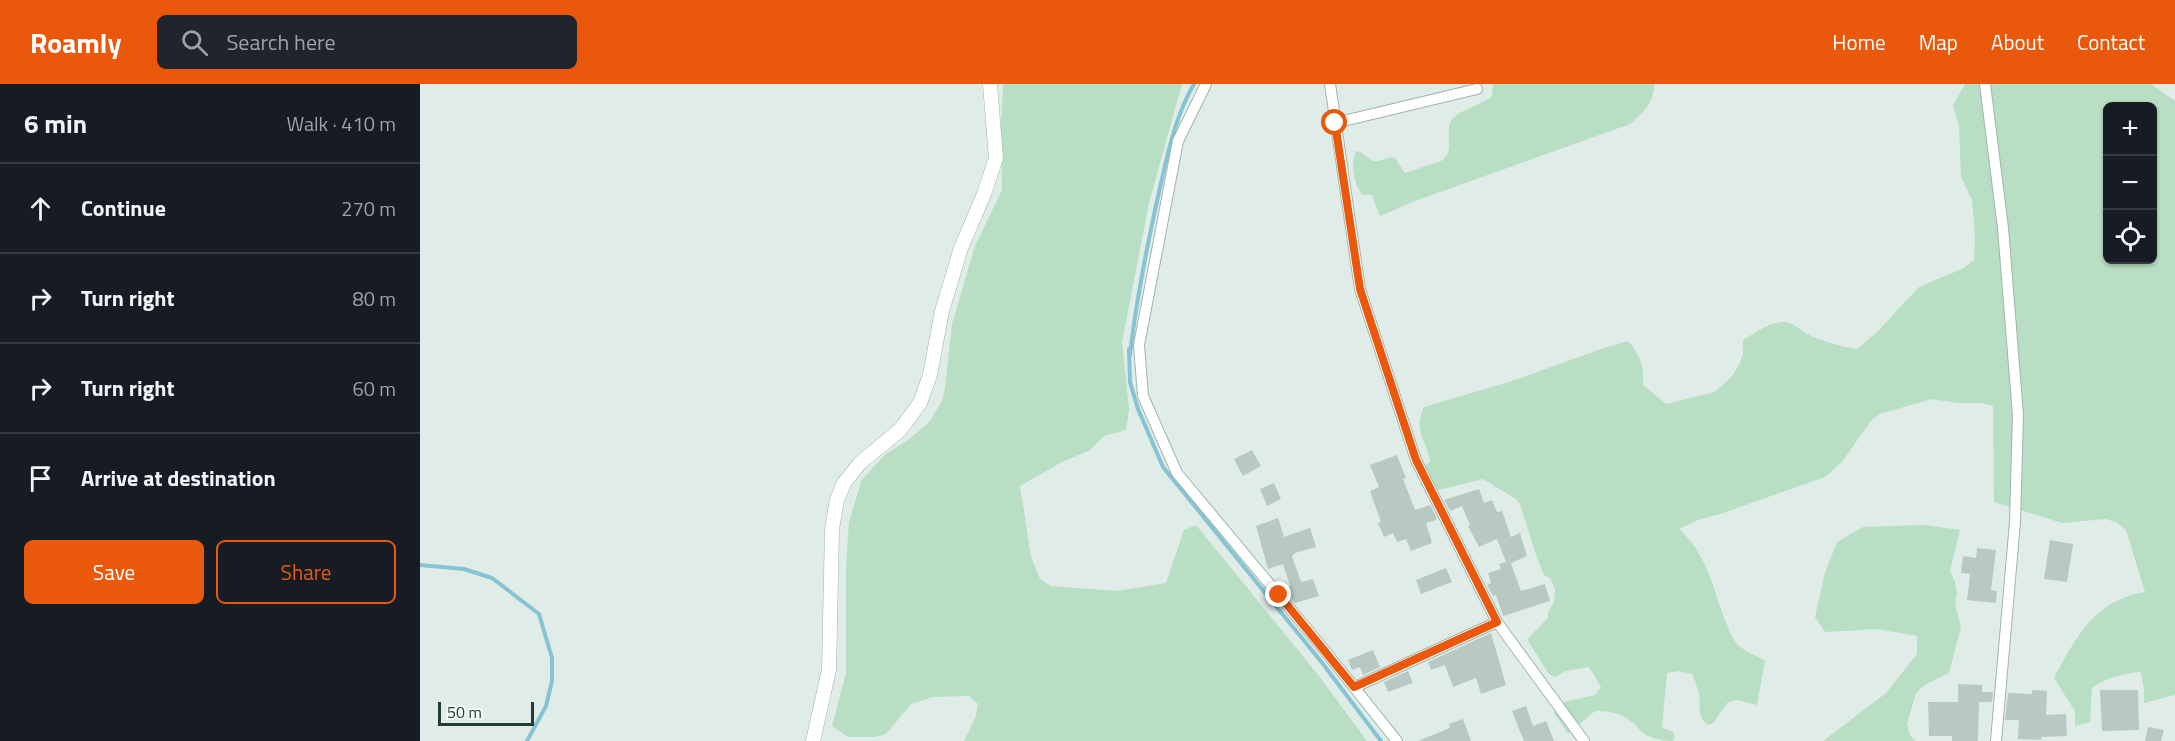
<!DOCTYPE html>
<meta charset="utf-8">
<style>
:root{--surface:#171b24;--page:#20242c;--text:#f1f3f6;--muted:#9ea1a6;--line:#363941;--accent:#ea580c}
body{margin:0;font-family:"Titillium Web",sans-serif;background:var(--page);color:var(--text)}
.controls{position:absolute;right:18px;top:18px;display:grid;overflow:hidden;border-radius:9px;box-shadow:0 2px 4px #0004}
.controls button{width:54px;height:54px;display:grid;place-items:center;padding:0;border:0;border-bottom:2px solid var(--line);background:var(--surface);color:var(--text);font:30px sans-serif}
.scale{position:absolute;left:18px;bottom:15px;width:96px;box-sizing:border-box;padding-left:6px;border:3px solid #203d36;border-top:0;font-size:16px;line-height:21px;white-space:nowrap;color:#203d36;-webkit-text-stroke:4px #f1f8f5;paint-order:stroke}
.stop{position:absolute;width:18px;height:18px;margin:-14px;border:4px solid #ea580c;border-radius:50%;background:#fff}
.stop.end{background:#ea580c;border-color:#fff;box-shadow:0 2px 6px #0008}
.list{margin:0;padding:0;list-style:none}
h2{display:flex;justify-content:space-between;align-items:center;height:78px;margin:0;padding:0 24px;font-size:26px}
h2 small{font-size:20px;font-weight:400;color:var(--muted)}
.list li{display:grid;grid-template-columns:39px 1fr auto;gap:18px;align-items:center;box-sizing:border-box;height:90px;padding:0 24px;border-top:2px solid var(--line)}
.list b{display:block;font-size:22px;white-space:nowrap}
.list em{font-size:20px;font-style:normal;color:var(--muted)}
.actions{display:flex;gap:12px;padding:18px 24px}
.actions a{flex:1;padding:14px 0;border:2px solid var(--accent);border-radius:9px;text-align:center;font-size:21px;color:var(--accent)}
.actions .main{background:var(--accent);color:#fff}
.icon{flex:none;width:33px;height:33px;fill:none;stroke:currentColor;stroke-width:2;stroke-linecap:round;stroke-linejoin:round}
.map{position:relative;flex:none;width:1755px;height:657px;overflow:hidden}
header{display:flex;align-items:center;gap:36px;box-sizing:border-box;height:84px;padding:0 30px;background:var(--accent);color:#fff}
header strong{font-size:28px}
nav{display:flex;gap:33px;margin-inline-start:auto;font-size:21px}
.search{width:420px;height:54px;background:var(--page);display:flex;align-items:center;gap:15px;box-sizing:border-box;padding:0 21px;border-radius:9px;color:var(--muted);font-size:22px}
main{display:flex}
aside{flex:1;background:var(--surface)}
.map>svg:first-child{display:block}
.green{fill:#b8dec4;fill-rule:evenodd}
.lines{fill:none;stroke-linecap:round;stroke-linejoin:round}
.stream{stroke:#86c4d3;stroke-width:4}
.building{fill:#b8c9c3}
.minor-casing{stroke:#a3b4ae;stroke-width:12}
.secondary-casing{stroke:#9eb8b0;stroke-width:15}
.minor{stroke:#fff;stroke-width:10}
.secondary{stroke:#fff;stroke-width:14}
.route{stroke:#ea580c;stroke-width:8}
</style>
<header>
<strong>Roamly</strong>
<div class="search"><svg class="icon" aria-label="search" viewBox="0 0 24 24"><circle cx="10" cy="10" r="6"/><path d="M15 15l6 6"/></svg>Search here</div>
<nav><a>Home</a><a>Map</a><a>About</a><a>Contact</a></nav>
</header>
<main>
<aside>
<h2>6 min<small>Walk · 410 m</small></h2>
<ul class="list">
<li><svg class="icon" aria-label="ahead" viewBox="0 0 24 24"><path d="M12 20V5M6 11l6-6 6 6"/></svg><div><b>Continue</b></div><em>270 m</em></li>
<li><svg class="icon" aria-label="right" viewBox="0 0 24 24"><path d="M7 20v-9h11M14 6l5 5-5 5"/></svg><div><b>Turn right</b></div><em>80 m</em></li>
<li><svg class="icon" aria-label="right" viewBox="0 0 24 24"><path d="M7 20v-9h11M14 6l5 5-5 5"/></svg><div><b>Turn right</b></div><em>60 m</em></li>
<li><svg class="icon" aria-label="arrive" viewBox="0 0 24 24"><path d="M6 21V4h12l-3 4 3 4H6"/></svg><div><b>Arrive at destination</b></div></li>
</ul>
<div class="actions"><a class="main">Save</a><a>Share</a></div>
</aside>
<div class="map">
<svg width="1755" height="657" viewBox="0 0 1755 657">
<rect width="100%" height="100%" fill="#e0ece7"/>
<path class="green" d="M583 0H762L729 119 702 258 709 325 706 346 684 352 670 366 640 379 600 402 611 473 620 495 631 502 697 507 746 499 764 446 776 441 899 592 947 657H544L556 632 558 620 549 612 513 613 491 620 466 650 455 653H428L412 642 426 589V482L429 438 442 395 466 370 488 356 510 337 522 317 525 304 532 240 555 162 582 106 581 40Z
M1073 0H1234C1235 18 1223 29 1210 40L995 117 960 132 952 111H942C934 99 930 81 936 67 945 68 947 76 954 77 962 78 967 72 975 74L985 89 1021 77C1036 68 1024 51 1031 37 1036 27 1062 21 1072 12Z
M1545 0H1731L1755 17V611L1724 619V606L1721 588C1705 589 1685 594 1672 604L1670 638 1655 642V627L1634 594C1656 553 1675 516 1725 508L1706 446 1696 438 1685 435 1642 439 1574 418 1573 322 1561 319H1538L1512 315 1459 330 1450 338 1422 378 1405 393 1300 430 1278 436 1259 445C1285 468 1292 499 1303 531 1307 540 1310 552 1317 560 1324 567 1337 572 1345 577L1337 621 1317 616 1308 618 1294 638 1289 641C1276 634 1281 621 1279 609 1277 603 1275 596 1272 590L1259 587 1247 589 1242 644 1253 648 1255 653 1253 657C1241 657 1225 654 1218 644 1214 639 1210 636 1203 632 1195 628 1185 627 1175 627L1148 650 1134 629 1140 619 1175 611 1181 603 1169 583 1145 587 1135 593 1129 590 1110 560 1107 555 1128 534V528L1134 518 1135 505 1130 494 1124 491 1116 471 1100 420 1096 415 1063 395 1010 408 1000 401 1004 384 1010 377C1006 356 993 346 1004 323L1089 298 1184 264 1208 257C1220 270 1225 284 1223 301L1246 320 1295 308 1312 292 1319 281 1323 270V256C1335 249 1348 239 1362 238 1374 237 1380 247 1391 252 1406 258 1422 263 1437 265L1457 248 1499 203 1544 184 1554 176 1555 151 1552 116 1541 93 1539 43 1533 21ZM1688 22H1732V176H1688Z
M1504 441 1540 446 1530 487 1535 498 1537 509 1535 520 1541 543 1529 589 1505 601 1496 609 1487 640 1490 651 1495 657H1403L1466 609 1497 570V552L1457 545 1405 548 1395 533 1405 489 1417 458 1443 443Z"/>
<g class="lines">
<path class="stream" d="M774 0C755 32 747 73 739 108 727 162 716 216 710 271L709 265 710 298 718 325 743 383 903 580 961 657
M0 481 44 485 72 494 119 530 132 574V597L126 622 107 657"/>
</g>
<path class="building" d="M832 366 841 382 823 392 814 375Z
M977 371 986 394 983 395 995 426 1010 421 1016 432V436L1006 439 1012 459 991 467 986 455 977 458 973 449 964 453 958 439 961 438 950 407 959 403 950 381Z
M854 399 861 415 847 422 840 405Z
M1059 405 1064 419 1072 416 1077 428 1082 427 1091 453 1100 449 1107 472 1091 479 1101 507 1125 500 1130 517 1083 532 1076 511 1073 512 1067 501 1071 499 1068 489 1081 485 1079 480 1086 478 1077 455 1059 463 1048 442 1050 441 1042 422 1030 427 1024 416Z
M858 434 864 453 890 444 896 463 875 469 872 472 881 498 893 495 899 512 875 519 871 514 867 502H870L863 480 848 485 836 442Z
M1630 456 1653 460 1647 498 1624 495Z
M1557 464 1576 466 1571 506 1577 507 1576 519 1547 516 1550 490 1541 489 1543 472 1556 474Z
M1026 484 1032 498 1001 510 996 496Z
M1071 549 1086 601 1061 610 1056 594 1033 603 1025 581 1011 586 1008 578Z
M953 566 960 583 943 591 940 583 932 586 928 576Z
M988 587 993 599 968 608 964 598Z
M1538 600 1562 601V608H1573L1572 618H1559L1558 657H1532V652H1509L1508 618H1538Z
M1612 606 1627 607 1626 631 1646 630 1647 652 1621 653V656L1598 655 1599 636H1585L1588 609 1612 610Z
M1680 606H1718L1719 646 1682 647Z
M1106 622 1113 642 1126 637 1134 657H1104L1092 627Z
M1043 635 1051 657H998L1030 644 1029 640Z
M1728 643 1744 646 1741 657H1725Z"/>
<g class="lines">
<g class="minor-casing">
<path id="minor" d="M786 0 758 57 719 261 723 312 757 389 902 563 977 657
M910 0 940 205 996 376 1077 538 1164 657
M1565 0 1583 144 1598 331 1595 438 1576 657
M915 39 1057 5
M935 603 1077 538"/>
</g>
<g class="secondary-casing">
<path id="secondary" d="M393 657 409 586 412 445 417 416 424 399 440 379 480 346 500 319 510 291 522 227 541 164 564 110 576 74 570 0"/>
</g>
<use href="#minor" class="minor"/>
<use href="#secondary" class="secondary"/>
</g>
<g class="lines">
<path class="route" d="M859 511 934 603 1077 538 996 376 940 205 915 39"/>
</g>
</svg>
<div class="controls">
<button>+</button>
<button>−</button>
<button><svg class="icon" aria-label="locate" viewBox="0 0 24 24"><circle cx="12" cy="12" r="6"/><path d="M12 2v4M12 18v4M2 12h4M18 12h4"/></svg></button>
</div>
<div class="scale">50 m</div>
<div class="stop" style="left:915px;top:39px"></div>
<div class="stop end" style="left:859px;top:511px"></div>
</div>
</main>
